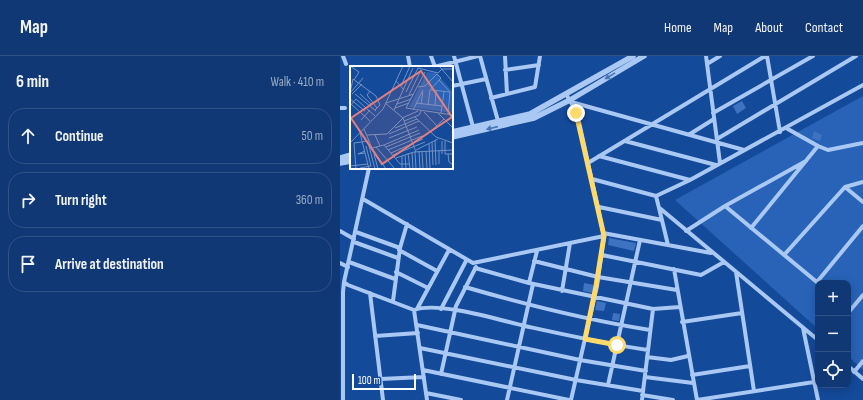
<!DOCTYPE html>
<meta charset="utf-8">
<style>
:root{--surface:#0f3874;--page:#183f79;--text:#f1f3f6;--muted:#9bacc5;--line:#2f5286}
body{margin:0;font-family:"Sofia Sans Condensed",sans-serif;background:var(--page);color:var(--text)}
.controls{position:absolute;right:12px;bottom:12px;display:grid;overflow:hidden;border-radius:8px;box-shadow:0 2px 10px #0003}
.controls button{width:36px;height:36px;display:grid;place-items:center;padding:0;border:0;border-bottom:1px solid var(--line);background:var(--surface);color:var(--text);font:20px sans-serif}
.scale{position:absolute;left:12px;bottom:10px;width:64px;box-sizing:border-box;padding-left:4px;border:2px solid #fff;border-top:0;font-size:11px;line-height:14px;white-space:nowrap;color:#fff;-webkit-text-stroke:3px #144a9a;paint-order:stroke}
.stop{position:absolute;width:12px;height:12px;margin:-9px;border:3px solid #ffda6b;border-radius:50%;background:#fff}
.stop.end{background:#ffda6b;border-color:#fff;box-shadow:0 1px 4px #0008}
.list{margin:0;padding:0;list-style:none}
h2{display:flex;justify-content:space-between;align-items:center;height:52px;margin:0;padding:0 16px;font-size:17px}
h2 small{font-size:13px;font-weight:400;color:var(--muted)}
.list li{display:grid;grid-template-columns:26px 1fr auto;gap:12px;align-items:center;box-sizing:border-box;height:56px;margin:0 8px 8px;padding:0 8px;border:1px solid var(--line);border-radius:16px}
.list b{display:block;font-size:15px;white-space:nowrap}
.list em{font-size:13px;font-style:normal;color:var(--muted)}
.icon{flex:none;width:22px;height:22px;fill:none;stroke:currentColor;stroke-width:2;stroke-linecap:round;stroke-linejoin:round}
.map{position:relative;flex:none;width:523px;height:344px;overflow:hidden}
header{display:flex;align-items:center;gap:24px;box-sizing:border-box;height:56px;padding:0 20px;background:var(--surface);border-bottom:1px solid var(--line)}
header strong{font-size:19px}
nav{display:flex;gap:22px;margin-inline-start:auto;font-size:14px}
main{display:flex}
aside{flex:1;background:var(--surface)}
.map>svg:first-child{display:block}
.green{fill:#2863b8}
.building{fill:#3d73c1}
.lines{fill:none;stroke-linecap:round;stroke-linejoin:round}
.minor{stroke:#a9c8f3;stroke-width:4}
.tertiary{stroke:#a9c8f3;stroke-width:5.5}
.oneway{fill:#4876b9}
.route{stroke:#ffda6b;stroke-width:5}
.inset-road{fill:none;stroke:#7292c2;stroke-width:1}
.view{fill:#e67e7e;fill-opacity:0.15;stroke:#e67e7e;stroke-width:2}
.inset-edge{fill:none;stroke:#fff;stroke-width:2}
</style>
<header>
<strong>Map</strong>
<nav><a>Home</a><a>Map</a><a>About</a><a>Contact</a></nav>
</header>
<main>
<aside>
<h2>6 min<small>Walk · 410 m</small></h2>
<ul class="list">
<li><svg class="icon" aria-label="ahead" viewBox="0 0 24 24"><path d="M12 20V5M6 11l6-6 6 6"/></svg><div><b>Continue</b></div><em>50 m</em></li>
<li><svg class="icon" aria-label="right" viewBox="0 0 24 24"><path d="M7 20v-9h11M14 6l5 5-5 5"/></svg><div><b>Turn right</b></div><em>360 m</em></li>
<li><svg class="icon" aria-label="arrive" viewBox="0 0 24 24"><path d="M6 21V4h12l-3 4 3 4H6"/></svg><div><b>Arrive at destination</b></div></li>
</ul>
</aside>
<div class="map">
<svg width="523" height="344" viewBox="0 0 523 344">
<rect width="100%" height="100%" fill="#144a9a"/>
<path class="green" d="M523 40V314L508 300V227H478V273L335 144Z"/>
<path class="building" d="M402 45 406 52 397 58 393 50Z
M474 75 482 79 480 85 472 82Z
M269 182 296 187 294 195 268 189Z
M244 227 254 229 252 237 243 235Z
M257 245 266 247 264 255 255 254Z
M273 257 280 258 279 265 272 264Z"/>
<g class="lines">
<path class="minor" d="M3 0 6 8
M68 0 70 11
M91 0 95 11
M114 0 133 71
M140 0 158 65
M165 0 167 38
M366 0 380 107
M427 0 440 76
M367 8 380 0
M94 11 138 0
M165 14 199 9
M112 30 146 23
M226 38 233 50 239 66 264 180 257 230 231 344
M151 42 195 31 200 0
M231 46 404 94
M0 52H5
M373 57 473 0
M446 72 478 90 488 94 523 87
M350 78 374 63
M377 83 516 0
M285 85 376 109
M259 100 350 124
M248 107 425 0
M29 112 4 226 8 229 74 254 87 344
M252 123 316 140
M505 131 523 146
M23 143 133 207 264 180
M385 150 478 227
M259 151 322 164
M319 152 328 189
M411 172 478 90
M0 175 14 183
M346 175 385 150 466 105
M16 176 60 192
M263 177 371 197
M14 186 58 202
M59 194 97 215
M262 199 361 219 384 206
M444 199 505 131 523 126
M194 205 258 221 337 234
M9 206 55 223
M0 207 8 211
M135 212 189 227 313 253 340 251
M334 213 357 344
M56 216 88 232
M396 216 414 335
M477 226 523 170
M189 227 197 195
M125 231C187 249 247 264 310 274
M222 235 230 187
M30 237 43 344
M53 245 60 192 67 168
M77 253 109 194
M101 253 126 205
M74 254C99 245 159 264 185 270 226 279 266 288 308 294
M508 257 523 239
M342 266 402 257
M77 269 240 304 306 315
M463 272 478 344
M35 280 78 277
M478 284 322 154 319 152 316 140 350 124 523 29
M80 292 236 324 303 335
M307 301 331 304 348 300
M508 310 523 323
M83 314 229 344
M514 316 523 305
M101 318 116 250 136 211
M352 319 410 310
M305 321 353 327
M40 323 84 321
M268 329 300 184
M86 337 121 344
M302 339 333 344
M3 344V236L4 226
M167 344 193 228
M302 344 313 253
M357 344 474 326"/>
<path class="tertiary" d="M112 76 190 58 293 0
M112 81 194 62 230 44 304 0
M0 102 11 99
M0 107 11 105"/>
</g>
<defs><path id="oneway-solid" d="M-6-.8H1V-3.2L6.5 0L1 3.2V.8H-6Z"/></defs>
<g class="oneway">
<use href="#oneway-solid" transform="translate(270 20) rotate(149)"/>
<use href="#oneway-solid" transform="translate(152 72) rotate(167)"/>
</g>
<g class="lines">
<path class="route" d="M236 57 264 180 256 230 245 283 277 289"/>
</g>
<g transform="translate(10 10)">
<rect width="103" height="103" fill="#144a9a"/>
<path d="M77 6 86 7 103 26V47L59 41Z" fill="#2863b8"/>
<path class="inset-road" d="M0 0 9 6 4 14M89 0 103 16M75 6 56 42 103 49M89 14 100 26M46 15 54 24M51 20 60 0M68 21 75 20 87 8 91 12 80 24 78 39M81 24 100 26M20 25 17 29 27 42M1 26 13 12M56 26 68 2 88 7 92 3H103M0 27 3 13 26 30 30 39 25 44M2 28 12 18M5 28 26 45M10 28 21 38M59 29 71 4M0 33 15 45M35 37 53 52 66 86M36 37 64 28M66 37 92 40M1 38 20 55M47 38 61 33M71 38 73 26M85 39 86 25M0 40 6 33 25 50M45 42 59 37M44 44 63 2M63 44 73 24M74 46 87 60M88 47 103 62M91 47 94 26M98 48 100 26M65 51 86 71 103 77M52 52 68 45M11 54 20 44M54 55 69 49 71 45M45 62 67 53M14 63 22 82 34 79 50 98H59M80 66 94 53M10 67 19 103M39 68 69 55M17 69 37 68 53 52M25 69 30 80M39 72 67 61M85 74 86 99M92 75V88M95 75V88H103M82 76 83 99M0 77 33 43 53 0M4 77 6 103M4 77 19 75M79 78 80 103M34 79 69 64M19 80 25 103M26 81 45 103M36 81 70 67M22 82 36 103M38 84 72 70M66 84 88 73M89 84V98M15 85 8 88 15 87M69 85 70 103M72 85 73 103M76 85 77 103M62 86 63 103M65 86 66 103M41 87 73 73M58 87 60 103M24 88 28 103M98 88 99 96 103 99M43 89 75 76M55 89 56 103M52 90V103M46 92 64 86 103 84M0 100 18 98M10 102 21 100 16 80"/>
<path class="view" d="M71 5 102 51 32 98 1 52Z"/>
<rect width="103" height="103" class="inset-edge"/>
</g>
</svg>
<div class="controls">
<button>+</button>
<button>−</button>
<button><svg class="icon" aria-label="locate" viewBox="0 0 24 24"><circle cx="12" cy="12" r="6"/><path d="M12 2v4M12 18v4M2 12h4M18 12h4"/></svg></button>
</div>
<div class="scale">100 m</div>
<div class="stop" style="left:277px;top:289px"></div>
<div class="stop end" style="left:236px;top:57px"></div>
</div>
</main>
